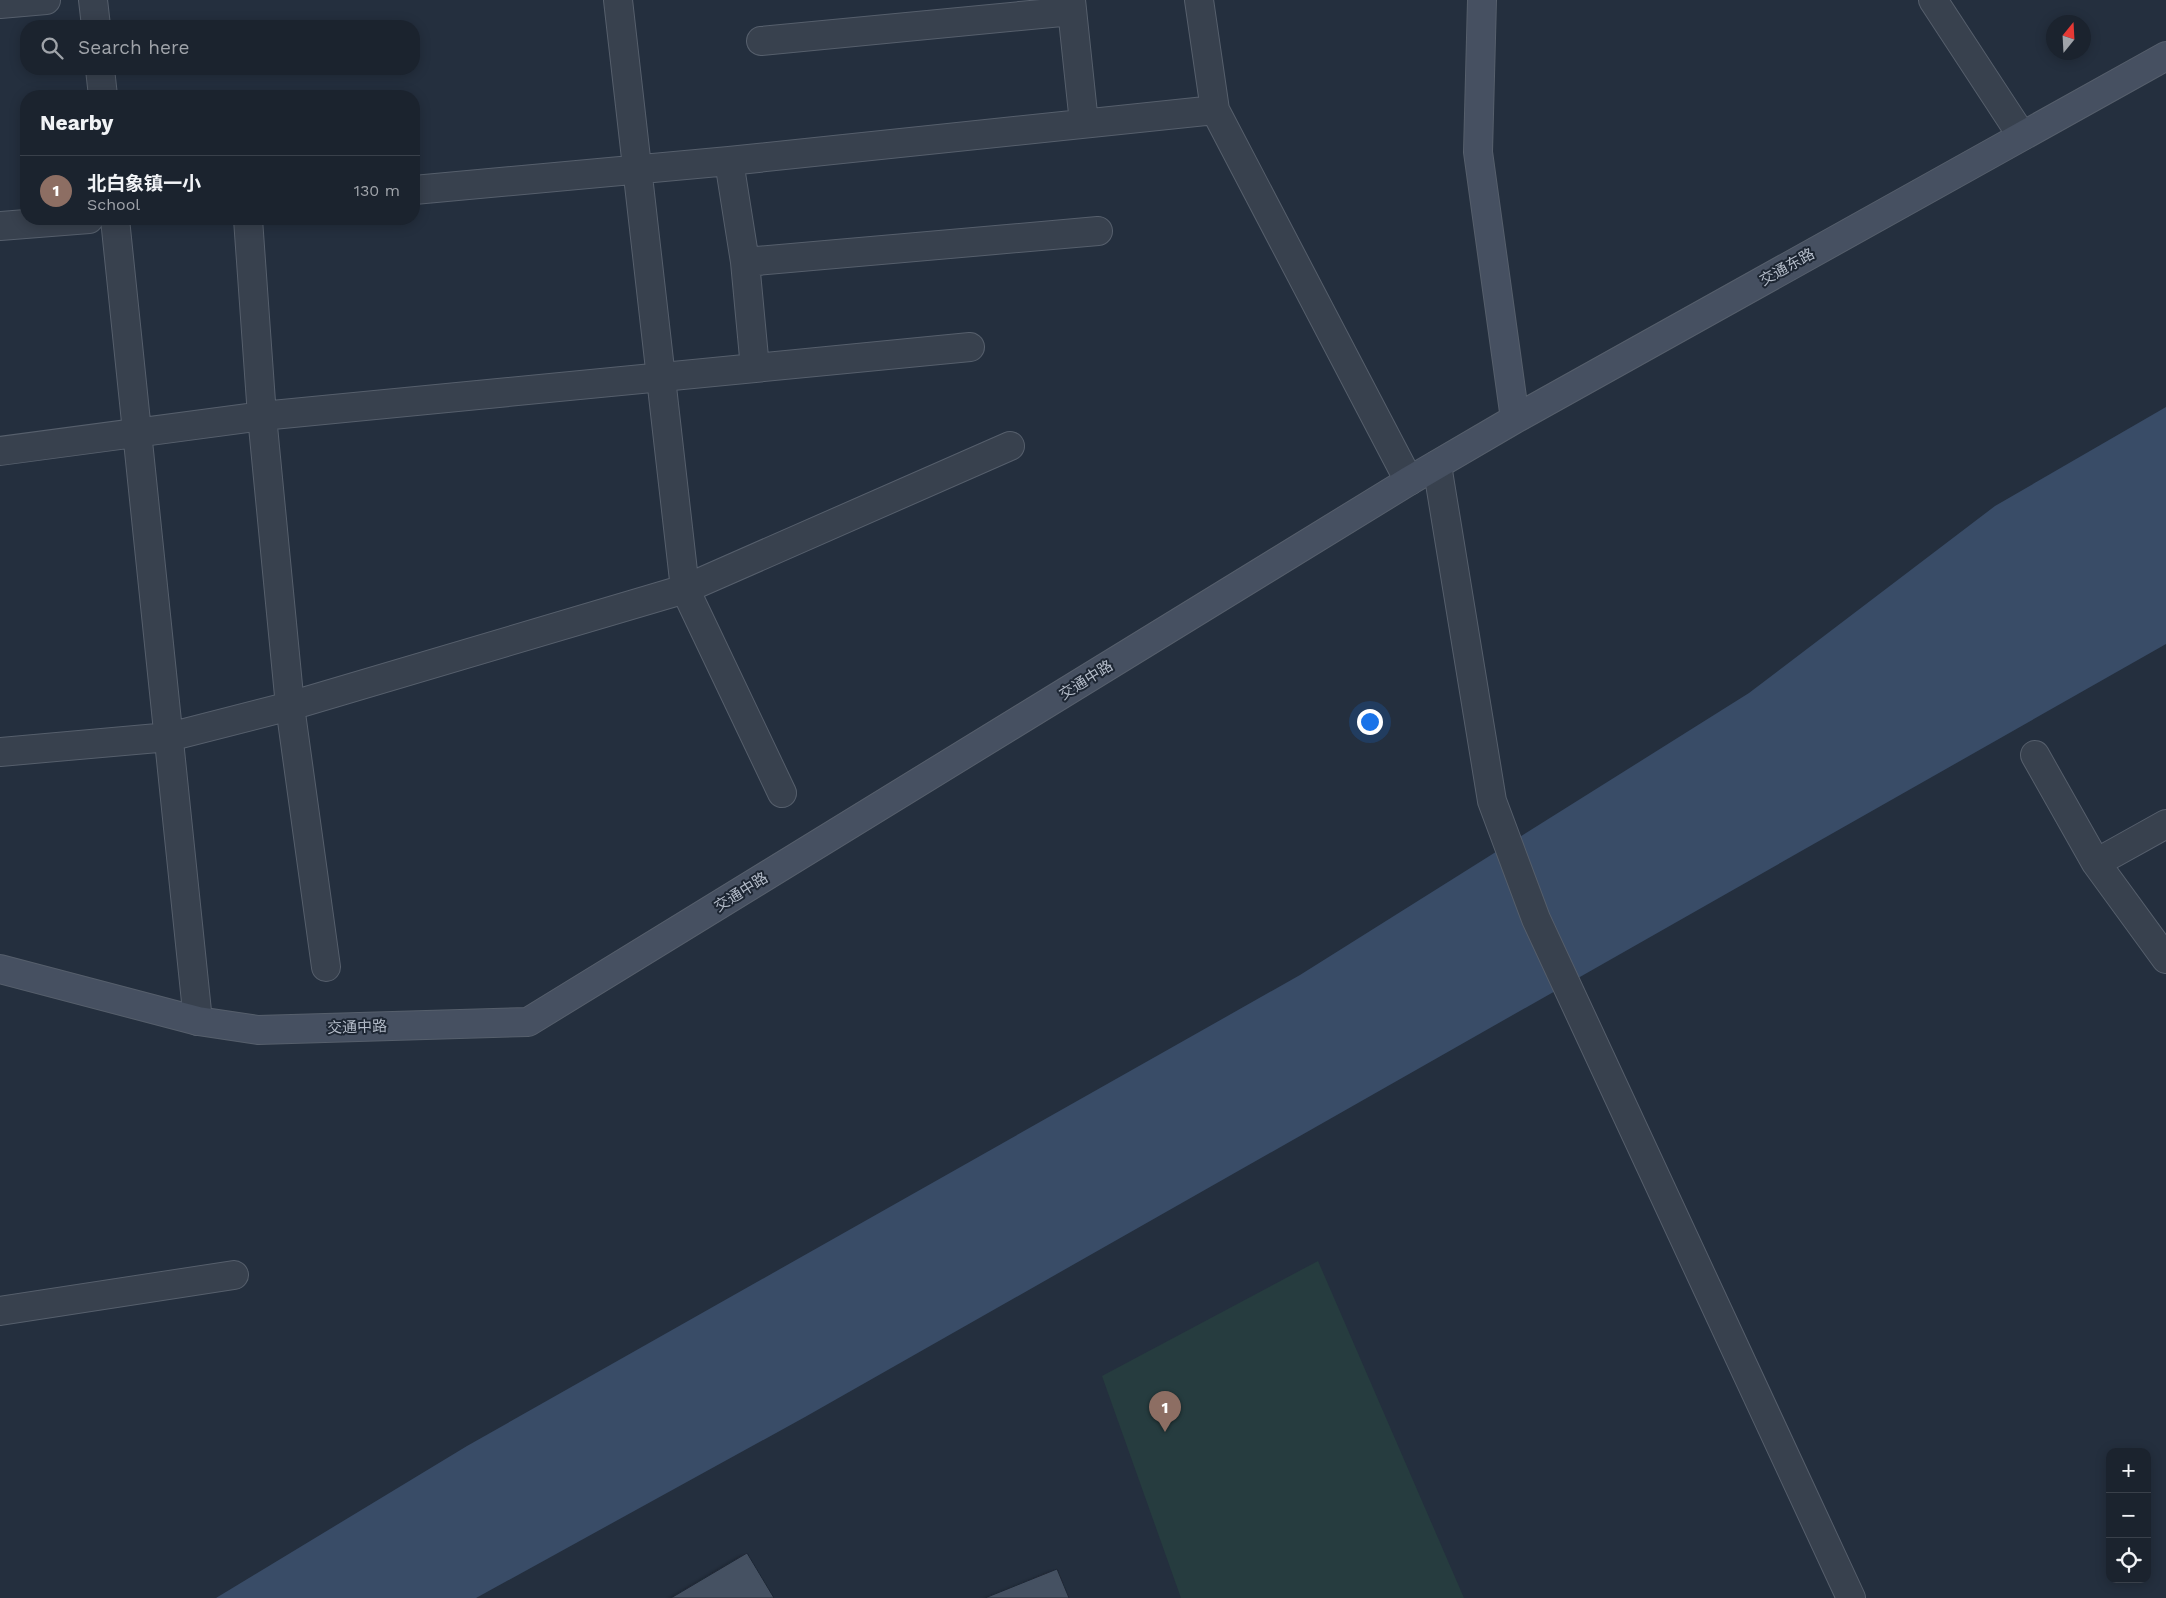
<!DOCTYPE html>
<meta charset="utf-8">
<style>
:root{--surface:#1b232e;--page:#242b36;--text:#f1f3f6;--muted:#a0a4aa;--line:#39404a;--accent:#8ab4f8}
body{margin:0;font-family:"Work Sans","Noto Sans SC",sans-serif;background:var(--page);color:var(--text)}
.controls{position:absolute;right:15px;bottom:15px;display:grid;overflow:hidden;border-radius:10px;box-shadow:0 2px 12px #0003}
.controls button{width:45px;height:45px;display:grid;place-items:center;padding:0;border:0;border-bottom:1px solid var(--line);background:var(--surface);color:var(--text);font:25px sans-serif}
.compass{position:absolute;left:2046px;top:15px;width:45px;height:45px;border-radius:50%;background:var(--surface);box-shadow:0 2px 12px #0003;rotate:18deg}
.you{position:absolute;left:1369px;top:721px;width:18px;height:18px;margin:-12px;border:4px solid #fff;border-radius:50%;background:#1a73e8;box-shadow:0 0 0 8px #1a73e833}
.badge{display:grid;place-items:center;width:32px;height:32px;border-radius:50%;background:var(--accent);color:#fff;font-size:16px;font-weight:700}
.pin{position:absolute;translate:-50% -41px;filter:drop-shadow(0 1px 2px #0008)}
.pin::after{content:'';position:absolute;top:26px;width:18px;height:15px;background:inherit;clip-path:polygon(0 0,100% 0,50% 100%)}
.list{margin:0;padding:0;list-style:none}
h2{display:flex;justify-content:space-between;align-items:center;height:65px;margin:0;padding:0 20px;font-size:21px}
h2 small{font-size:16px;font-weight:400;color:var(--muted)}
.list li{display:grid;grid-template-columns:32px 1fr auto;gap:15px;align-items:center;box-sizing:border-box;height:70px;padding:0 20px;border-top:1px solid var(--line)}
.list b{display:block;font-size:19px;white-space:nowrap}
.list p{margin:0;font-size:16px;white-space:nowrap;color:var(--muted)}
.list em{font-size:16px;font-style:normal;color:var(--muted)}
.icon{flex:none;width:28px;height:28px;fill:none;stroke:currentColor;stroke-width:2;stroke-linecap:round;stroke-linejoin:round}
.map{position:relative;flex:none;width:2166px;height:1598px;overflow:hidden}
.search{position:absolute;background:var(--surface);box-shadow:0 2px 12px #0003;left:20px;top:20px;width:400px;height:55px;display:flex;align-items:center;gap:12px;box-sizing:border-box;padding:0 18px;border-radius:20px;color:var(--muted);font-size:19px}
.panel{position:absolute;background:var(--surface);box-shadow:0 2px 12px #0003;left:20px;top:90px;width:400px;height:135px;border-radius:20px}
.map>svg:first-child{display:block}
.green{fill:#263c3f}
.water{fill:#394c67}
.building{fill:#455162;stroke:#1f2835;filter:url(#shadow)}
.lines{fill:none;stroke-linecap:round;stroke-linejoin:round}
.street-casing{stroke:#565f6c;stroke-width:30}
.secondary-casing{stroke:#565f6c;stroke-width:30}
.street{stroke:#38414e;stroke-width:28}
.secondary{stroke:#465061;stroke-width:28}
.labels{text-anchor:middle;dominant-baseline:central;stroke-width:4;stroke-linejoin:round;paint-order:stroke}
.street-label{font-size:15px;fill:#b4bcc9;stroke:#1d2633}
</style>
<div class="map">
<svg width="2166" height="1598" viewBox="0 0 2166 1598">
<defs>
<filter id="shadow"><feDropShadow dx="-4.5" dy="4.5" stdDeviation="2.5" flood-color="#0009"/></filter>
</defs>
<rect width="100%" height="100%" fill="#242f3e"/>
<path class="green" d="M1318 1261 1464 1598H1181L1102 1376Z"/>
<path class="water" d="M2166 407V644L805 1417 476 1598H216L467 1446 1300 975 1749 693 1995 506Z"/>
<path class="building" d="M747 1553 774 1598H671Z
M1057 1569 1069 1598H985Z"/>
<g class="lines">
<g class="street-casing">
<path id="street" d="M93 0 96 26
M618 0 685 589 782 793
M1071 0 1084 123
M1199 0 1215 110 1409 481
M1933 0 2022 136
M0 4 46 0
M761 41 1072 11
M100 69 103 96
M729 161 745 262 755 368
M414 190 729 161 1215 110
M115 219 198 1021
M248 219 262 416 290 706 326 967
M0 226 89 219
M745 262 1098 231
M0 451 262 416 970 347
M1437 465 1492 801 1536 919 1851 1598
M0 752 169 737 290 706 685 589 1010 446
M2035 755 2096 863 2166 959
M2096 863 2166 824
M0 1311 234 1275"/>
</g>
<g class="secondary-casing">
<path id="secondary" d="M1482 0 1478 152 1515 419
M0 969 198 1021 258 1030 528 1022 1409 481 1515 419 2166 56"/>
</g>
<use href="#street" class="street"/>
<use href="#secondary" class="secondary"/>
</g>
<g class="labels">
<g class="street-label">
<text transform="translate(1787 267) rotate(-29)">交通东路</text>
<text transform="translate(1086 680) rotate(-32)">交通中路</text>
<text transform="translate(741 892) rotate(-32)">交通中路</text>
<text transform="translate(357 1027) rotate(-2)">交通中路</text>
</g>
</g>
</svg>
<div class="controls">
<button>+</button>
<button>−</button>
<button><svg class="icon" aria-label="locate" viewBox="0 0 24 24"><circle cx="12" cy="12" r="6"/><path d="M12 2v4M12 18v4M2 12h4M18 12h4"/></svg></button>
</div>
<svg class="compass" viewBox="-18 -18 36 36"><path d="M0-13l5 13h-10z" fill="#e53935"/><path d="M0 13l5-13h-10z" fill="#a0a4aa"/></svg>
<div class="you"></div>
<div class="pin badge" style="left:1165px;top:1432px;background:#8d6e63">1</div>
<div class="search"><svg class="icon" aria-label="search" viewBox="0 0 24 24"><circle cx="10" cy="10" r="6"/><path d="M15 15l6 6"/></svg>Search here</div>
<section class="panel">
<h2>Nearby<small></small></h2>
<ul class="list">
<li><span class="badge" style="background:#8d6e63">1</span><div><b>北白象镇一小</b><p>School</p></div><em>130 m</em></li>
</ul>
</section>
</div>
